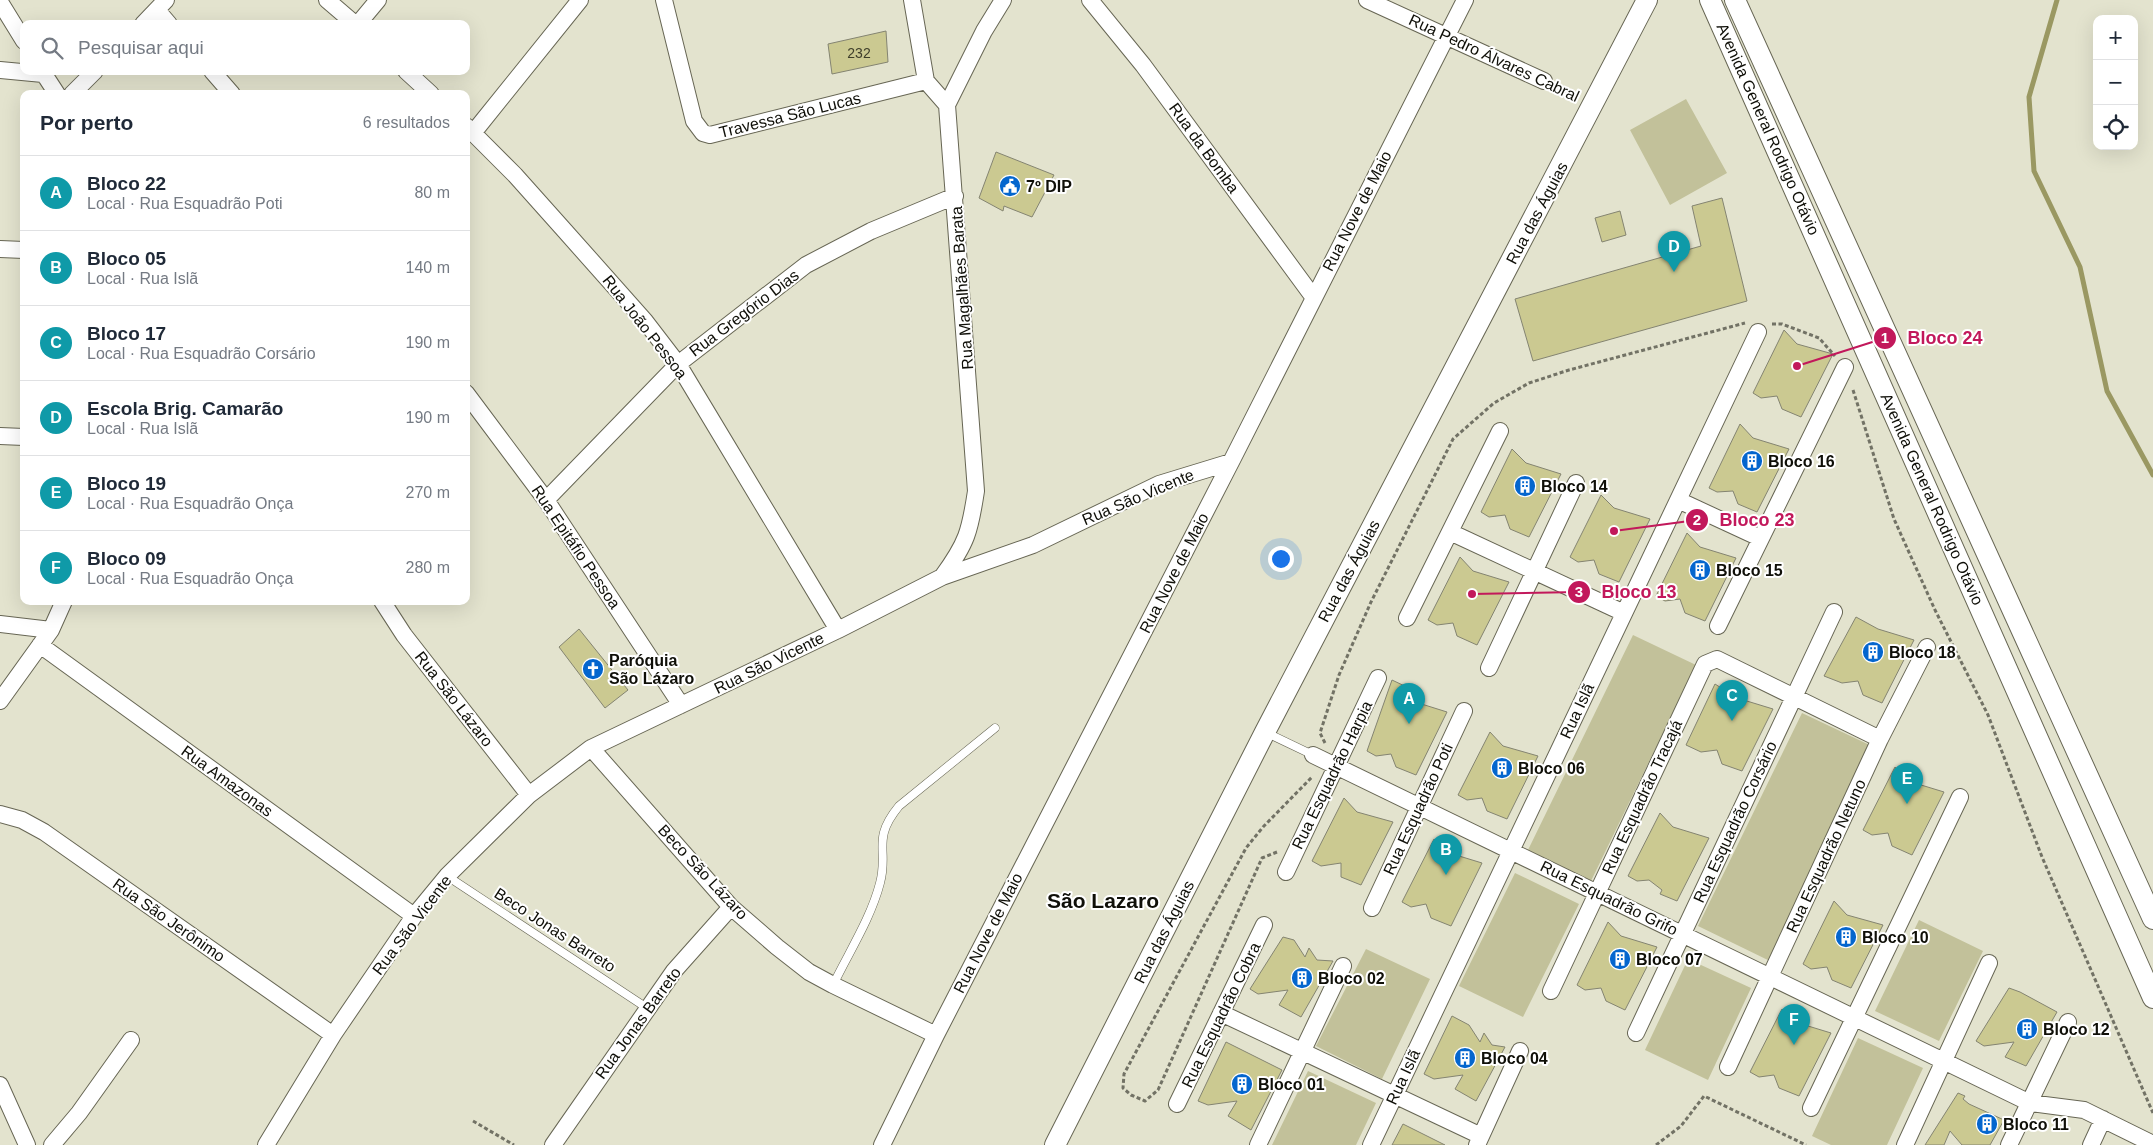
<!DOCTYPE html>
<html lang="pt">
<meta charset="utf-8">
<style>
:root{--surface:#fff;--page:#f6f6f7;--text:#1f2937;--muted:#747a83;--line:#e0e1e3;--accent:#0466ce}
body{margin:0;font-family:Arial,sans-serif;background:var(--page);color:var(--text)}
.controls{position:absolute;right:15px;top:15px;display:grid;overflow:hidden;border-radius:10px;box-shadow:0 5px 20px #0002}
.controls button{width:45px;height:45px;display:grid;place-items:center;padding:0;border:0;border-bottom:1px solid var(--line);background:var(--surface);color:var(--text);font:25px sans-serif}
.you{position:absolute;left:1280px;top:558px;width:18px;height:18px;margin:-12px;border:4px solid #fff;border-radius:50%;background:#1a73e8;box-shadow:0 0 0 8px #1a73e833}
.badge{display:grid;place-items:center;width:32px;height:32px;border-radius:50%;background:var(--accent);color:#fff;font-size:16px;font-weight:700}
.pin{position:absolute;translate:-50% -41px;filter:drop-shadow(0 1px 2px #0008)}
.pin::after{content:'';position:absolute;top:26px;width:18px;height:15px;background:inherit;clip-path:polygon(0 0,100% 0,50% 100%)}
.list{margin:0;padding:0;list-style:none}
h2{display:flex;justify-content:space-between;align-items:center;height:65px;margin:0;padding:0 20px;font-size:21px}
h2 small{font-size:16px;font-weight:400;color:var(--muted)}
.list li{display:grid;grid-template-columns:32px 1fr auto;gap:15px;align-items:center;box-sizing:border-box;height:75px;padding:0 20px;border-top:1px solid var(--line)}
.list b{display:block;font-size:19px;white-space:nowrap}
.list p{margin:0;font-size:16px;white-space:nowrap;color:var(--muted)}
.list em{font-size:16px;font-style:normal;color:var(--muted)}
.icon{flex:none;width:28px;height:28px;fill:none;stroke:currentColor;stroke-width:2;stroke-linecap:round;stroke-linejoin:round}
.map{position:relative;flex:none;width:2153px;height:1145px;overflow:hidden}
.search{position:absolute;background:var(--surface);box-shadow:0 5px 20px #0002;left:20px;top:20px;width:450px;height:55px;display:flex;align-items:center;gap:12px;box-sizing:border-box;padding:0 18px;border-radius:10px;color:var(--muted);font-size:19px}
.panel{position:absolute;background:var(--surface);box-shadow:0 5px 20px #0002;left:20px;top:90px;width:450px;height:515px;border-radius:10px}
.map>svg:first-child{display:block}
.green{fill:#c2c19a}
.lines{fill:none;stroke-linecap:round;stroke-linejoin:round}
.stream{stroke:#9a9862;stroke-width:5}
.building{fill:#cbc991;stroke:#848471}
.service-casing{stroke:#676654;stroke-width:9}
.minor-casing{stroke:#676654;stroke-width:18}
.tertiary-casing{stroke:#676654;stroke-width:22}
.path{stroke:#727265;stroke-width:3;stroke-dasharray:4 2.5;stroke-linecap:butt}
.service{stroke:#fff;stroke-width:8}
.minor{stroke:#fff;stroke-width:16}
.tertiary{stroke:#fff;stroke-width:20}
.labels{text-anchor:middle;dominant-baseline:central;stroke-width:4;stroke-linejoin:round;paint-order:stroke}
.number-label{font-size:14px;fill:#3e3e2a}
.street-label{font-size:16px;fill:#0f0f08;stroke:#fff}
.poi-label{font-size:16px;font-weight:bold;fill:#0f0f08;stroke:#fff;text-anchor:start}
.district-label{font-size:21px;font-weight:bold;fill:#0f0f08;stroke:#fff}
.leader{fill:none;stroke:#c2185b;stroke-width:2}
.callout-dot{fill:#c2185b;stroke:#fff;stroke-width:2}
.mark-label{font-size:15px;text-anchor:middle;font-weight:bold;fill:#fff}
.callout-label{font-size:18px;text-anchor:middle;font-weight:bold;fill:#c2185b;stroke:#fff;stroke-width:4;stroke-linejoin:round;paint-order:stroke}
</style>
<div class="map">
<svg width="2153" height="1145" viewBox="0 0 2153 1145">
<rect width="100%" height="100%" fill="#e3e3ce"/>
<path class="green" d="M1686 99 1727 173 1670 205 1630 130Z
M1633 635 1696 665 1591 881 1528 850Z
M1802 713 1878 749 1774 963 1698 926Z
M1515 873 1579 904 1523 1017 1459 986Z
M1919 920 1983 951 1939 1041 1875 1011Z
M1366 949 1430 979 1382 1079 1316 1046Z
M1688 959 1751 988 1708 1080 1645 1050Z
M1858 1038 1923 1068 1887 1145H1831L1812 1136Z
M1308 1071 1376 1103 1356 1145H1272Z"/>
<g class="lines">
<path class="stream" d="M2057 0 2029 97 2034 171 2080 267 2107 391 2153 475"/>
</g>
<path class="building" d="M886 31 888 62 832 74 828 44Z
M996 152 1054 175 1032 217 1004 206 1003 211 979 198Z
M1722 198 1747 301 1533 361 1515 299 1701 246 1692 206Z
M1620 211 1626 235 1602 242 1595 218Z
M1784 330 1797 344 1833 354 1801 417 1782 409 1777 396 1761 398 1753 393Z
M1740 424 1753 438 1789 449 1757 512 1738 504 1733 491 1717 492 1709 488Z
M1512 449 1526 463 1561 474 1529 537 1510 529 1505 515 1489 517 1481 512Z
M1601 495 1614 508 1650 519 1619 582 1599 574 1594 560 1578 562 1570 557Z
M1687 533 1700 547 1736 558 1705 621 1685 613 1680 599 1665 601 1656 596Z
M1460 557 1473 571 1509 582 1477 645 1457 636 1453 623 1437 625 1428 620Z
M1856 617 1878 629 1914 640 1882 703 1863 695 1858 681 1842 683 1824 676Z
M579 629 628 690 605 708 559 647Z
M1392 680 1411 689 1412 701 1447 712 1416 775 1396 767 1391 754 1376 756 1367 751Z
M1715 684 1737 698 1773 709 1742 771 1722 764 1717 750 1701 752 1686 745Z
M1490 732 1503 746 1538 756 1507 819 1487 811 1482 798 1467 800 1458 795Z
M1895 767 1908 781 1944 792 1912 855 1892 846 1888 833 1872 835 1863 830Z
M1344 798 1357 812 1393 822 1361 885 1341 877V863L1321 866 1312 861Z
M1660 813 1673 827 1709 838 1677 901 1660 894 1662 890 1649 880 1637 881 1628 876Z
M1434 839 1446 852 1482 863 1451 926 1431 918 1426 904 1411 907 1402 902Z
M1834 901 1847 915 1883 925 1851 988 1832 980 1827 967 1811 969 1803 964Z
M1608 922 1621 936 1657 947 1625 1010 1606 1001 1601 988 1585 990 1577 985Z
M1283 937 1294 940 1305 957 1309 948 1317 960 1333 961 1301 1017 1279 1005 1288 990 1258 994 1250 989Z
M2009 988 2020 992 2057 1012 2026 1066 2005 1057 2014 1042 1984 1046 1976 1041Z
M1782 1009 1795 1022 1831 1033 1799 1096 1779 1088 1774 1075 1759 1077 1750 1072Z
M1452 1016 1469 1025 1480 1042 1484 1033 1492 1045 1505 1047 1476 1101 1455 1089 1463 1075 1434 1079 1424 1074Z
M1226 1042 1282 1070 1251 1130 1228 1116 1237 1101 1208 1105 1198 1101Z
M1958 1093 1965 1096 1963 1099 1969 1104 2004 1120 1990 1145H1962L1950 1131 1944 1145H1925Z
M1403 1124 1445 1145H1392Z"/>
<g class="lines">
<g class="service-casing">
<path id="service" d="M1265 732 1313 755
M447 876 647 1008
M833 985C849 952 871 918 880 883 889 850 871 840 899 806L995 728"/>
</g>
<g class="minor-casing">
<path id="minor" d="M327 0 355 24
M664 0 694 121 703 133 710 135 926 81
M912 0 926 81 947 105 976 491C970 531 967 543 942 577
M1090 0 1143 65 1314 298
M1367 0 1544 81
M0 2 24 41
M157 10 169 24
M143 24 166 0
M358 24 378 0
M0 70 43 74
M42 71 57 94
M212 71 232 94
M406 71 431 94
M72 94 95 71
M947 105 984 31 1003 0
M466 126 515 175 565 231 645 321 678 364 838 630
M473 133 580 0
M0 249 24 250
M466 393 546 500 681 705
M0 436 24 437
M546 500 678 364 806 265 871 231 955 196
M1678 500 1760 538
M1450 532 1624 613
M382 601 404 635 529 795
M1407 618 1500 431
M0 624 51 630
M1718 626 1845 367
M40 645 414 916
M1489 668 1576 483
M0 701 51 630 64 601
M591 748 731 907 777 947 809 972 833 985 936 1035
M1313 755 2030 1103 2084 1110 2153 1144
M0 814 22 820 44 832 333 1035
M1286 872 1378 678
M1372 908 1464 711
M1551 991 1705 664 1717 659 1880 739
M1221 1013 1481 1136
M1636 1033 1834 612
M1728 1067 1880 739 1927 647
M0 1085 27 1145
M1177 1104 1264 925
M1811 1108 1960 797
M52 1145 79 1113 131 1040
M266 1145 333 1035 414 916 447 876 529 795 591 748 838 630 942 577 1033 545 1159 484 1231 462
M553 1145 674 971 731 907
M882 1145 936 1035 1231 462 1465 0
M1258 1145 1343 966
M1371 1145 1758 332
M1477 1145 1520 1051
M1905 1145 1989 963
M2009 1145 2068 1022
M2091 1145 2103 1119"/>
</g>
<g class="tertiary-casing">
<path id="tertiary" d="M1710 0 2153 998
M1735 0 2153 919
M1055 1145 1265 732 1647 0"/>
</g>
<path class="path" d="M1558 88 1577 97
M1772 324H1782L1819 338 1835 356
M1853 390 1894 519 1935 610 1988 715 2042 857 2153 1113
M1325 743 1320 733 1339 675 1371 602 1453 439 1494 403 1529 383 1569 370 1745 323
M1277 852 1262 858 1158 1090 1145 1101 1131 1095 1123 1088 1124 1074 1246 848 1263 827 1312 777
M473 1121 514 1145
M1656 1145 1681 1126 1704 1096 1806 1145"/>
<use href="#service" class="service"/>
<use href="#minor" class="minor"/>
<use href="#tertiary" class="tertiary"/>
</g>
<defs>
<g id="civic-disc" transform="scale(1.125)"><circle r="9.5" fill="#0466ce" stroke="#fff"/><path d="M-.6-6.5H3V-4.5H.6V-3L4-1V1h2V6H-6V1h2V-1L-.6-3ZM-1.2 2.5V6h2.4V2.5Z" fill="#fff"/></g>
<g id="building-disc" transform="scale(1.125)"><circle r="9.5" fill="#0466ce" stroke="#fff"/><path d="M-4-6H4V6H1V3H-1V6H-4ZM-2.5-4.3h1.7v1.8h-1.7ZM.8-4.3h1.7v1.8H.8ZM-2.5-1h1.7V.8h-1.7ZM.8-1h1.7V.8H.8Z" fill="#fff"/></g>
<g id="church-disc" transform="scale(1.125)"><circle r="9.5" fill="#0466ce" stroke="#fff"/><path d="M-1.2-6h2.4v3.5h3.3v2.4h-3.3V6h-2.4V-.1h-3.3v-2.4h3.3Z" fill="#fff"/></g>
</defs>
<g fill-rule="evenodd">
<use href="#civic-disc" x="1010" y="186"/>
<use href="#building-disc" x="1752" y="461"/>
<use href="#building-disc" x="1525" y="486"/>
<use href="#building-disc" x="1700" y="570"/>
<use href="#building-disc" x="1873" y="652"/>
<use href="#church-disc" x="593" y="669"/>
<use href="#building-disc" x="1502" y="768"/>
<use href="#building-disc" x="1846" y="937"/>
<use href="#building-disc" x="1620" y="959"/>
<use href="#building-disc" x="1302" y="978"/>
<use href="#building-disc" x="2027" y="1029"/>
<use href="#building-disc" x="1465" y="1058"/>
<use href="#building-disc" x="1242" y="1084"/>
<use href="#building-disc" x="1987" y="1124"/>
</g>
<g class="labels">
<g class="number-label">
<text x="859" y="53">232</text>
</g>
<g class="street-label">
<text transform="translate(1494 58) rotate(25)">Rua Pedro Álvares Cabral</text>
<text transform="translate(790 115) rotate(-14)">Travessa São Lucas</text>
<text transform="translate(1768 129) rotate(66)">Avenida General Rodrigo Otávio</text>
<text transform="translate(1204 148) rotate(54)">Rua da Bomba</text>
<text transform="translate(1357 211) rotate(-63)">Rua Nove de Maio</text>
<text transform="translate(1537 213) rotate(-62)">Rua das Águias</text>
<text transform="translate(962 288) rotate(-94)">Rua Magalhães Barata</text>
<text transform="translate(744 313) rotate(-37)">Rua Gregório Dias</text>
<text transform="translate(645 327) rotate(52)">Rua João Pessoa</text>
<text transform="translate(1138 497) rotate(-23)">Rua São Vicente</text>
<text transform="translate(1932 499) rotate(66)">Avenida General Rodrigo Otávio</text>
<text transform="translate(576 547) rotate(56)">Rua Epitáfio Pessoa</text>
<text transform="translate(1349 571) rotate(-62)">Rua das Águias</text>
<text transform="translate(1174 573) rotate(-63)">Rua Nove de Maio</text>
<text transform="translate(769 663) rotate(-26)">Rua São Vicente</text>
<text transform="translate(454 699) rotate(52)">Rua São Lázaro</text>
<text transform="translate(1577 711) rotate(-65)">Rua Islã</text>
<text transform="translate(1332 775) rotate(-64)">Rua Esquadrão Harpia</text>
<text transform="translate(227 781) rotate(36)">Rua Amazonas</text>
<text transform="translate(1642 797) rotate(-65)">Rua Esquadrão Tracajá</text>
<text transform="translate(1418 809) rotate(-65)">Rua Esquadrão Poti</text>
<text transform="translate(1735 822) rotate(-65)">Rua Esquadrão Corsário</text>
<text transform="translate(1826 856) rotate(-65)">Rua Esquadrão Netuno</text>
<text transform="translate(703 872) rotate(47)">Beco São Lázaro</text>
<text transform="translate(1609 898) rotate(26)">Rua Esquadrão Grifo</text>
<text transform="translate(169 920) rotate(35)">Rua São Jerônimo</text>
<text transform="translate(412 925) rotate(-53)">Rua São Vicente</text>
<text transform="translate(555 930) rotate(33)">Beco Jonas Barreto</text>
<text transform="translate(1164 932) rotate(-63)">Rua das Águias</text>
<text transform="translate(988 933) rotate(-63)">Rua Nove de Maio</text>
<text transform="translate(1221 1015) rotate(-64)">Rua Esquadrão Cobra</text>
<text transform="translate(638 1023) rotate(-54)">Rua Jonas Barreto</text>
<text transform="translate(1403 1077) rotate(-65)">Rua Islã</text>
</g>
<g class="poi-label">
<text x="1026" y="186">7º DIP</text>
<text x="1768" y="461">Bloco 16</text>
<text x="1541" y="486">Bloco 14</text>
<text x="1716" y="570">Bloco 15</text>
<text x="1889" y="652">Bloco 18</text>
<text x="609" y="660">Paróquia<tspan x="609" dy="18">São Lázaro</tspan></text>
<text x="1518" y="768">Bloco 06</text>
<text x="1862" y="937">Bloco 10</text>
<text x="1636" y="959">Bloco 07</text>
<text x="1318" y="978">Bloco 02</text>
<text x="2043" y="1029">Bloco 12</text>
<text x="1481" y="1058">Bloco 04</text>
<text x="1258" y="1084">Bloco 01</text>
<text x="2003" y="1124">Bloco 11</text>
</g>
<g class="district-label">
<text x="1103" y="900">São Lazaro</text>
</g>
</g>
<path class="leader" d="M1797 366L1885 338M1614 531L1697 520M1472 594L1579 592"/>
<g class="callout-dot">
<circle cx="1797" cy="366" r="5"/>
<circle cx="1614" cy="531" r="5"/>
<circle cx="1472" cy="594" r="5"/>
<circle cx="1885" cy="338" r="12"/>
<circle cx="1697" cy="520" r="12"/>
<circle cx="1579" cy="592" r="12"/>
</g>
<g class="mark-label">
<text x="1885" y="343">1</text>
<text x="1697" y="525">2</text>
<text x="1579" y="597">3</text>
</g>
<g class="callout-label">
<text x="1945" y="344">Bloco 24</text>
<text x="1757" y="526">Bloco 23</text>
<text x="1639" y="598">Bloco 13</text>
</g>
</svg>
<div class="controls">
<button>+</button>
<button>−</button>
<button><svg class="icon" aria-label="locate" viewBox="0 0 24 24"><circle cx="12" cy="12" r="6"/><path d="M12 2v4M12 18v4M2 12h4M18 12h4"/></svg></button>
</div>
<div class="you"></div>
<div class="pin badge" style="left:1409px;top:724px;background:#0f9aa8">A</div>
<div class="pin badge" style="left:1446px;top:875px;background:#0f9aa8">B</div>
<div class="pin badge" style="left:1732px;top:721px;background:#0f9aa8">C</div>
<div class="pin badge" style="left:1674px;top:272px;background:#0f9aa8">D</div>
<div class="pin badge" style="left:1907px;top:804px;background:#0f9aa8">E</div>
<div class="pin badge" style="left:1794px;top:1045px;background:#0f9aa8">F</div>
<div class="search"><svg class="icon" aria-label="search" viewBox="0 0 24 24"><circle cx="10" cy="10" r="6"/><path d="M15 15l6 6"/></svg>Pesquisar aqui</div>
<section class="panel">
<h2>Por perto<small>6 resultados</small></h2>
<ul class="list">
<li><span class="badge" style="background:#0f9aa8">A</span><div><b>Bloco 22</b><p>Local · Rua Esquadrão Poti</p></div><em>80 m</em></li>
<li><span class="badge" style="background:#0f9aa8">B</span><div><b>Bloco 05</b><p>Local · Rua Islã</p></div><em>140 m</em></li>
<li><span class="badge" style="background:#0f9aa8">C</span><div><b>Bloco 17</b><p>Local · Rua Esquadrão Corsário</p></div><em>190 m</em></li>
<li><span class="badge" style="background:#0f9aa8">D</span><div><b>Escola Brig. Camarão</b><p>Local · Rua Islã</p></div><em>190 m</em></li>
<li><span class="badge" style="background:#0f9aa8">E</span><div><b>Bloco 19</b><p>Local · Rua Esquadrão Onça</p></div><em>270 m</em></li>
<li><span class="badge" style="background:#0f9aa8">F</span><div><b>Bloco 09</b><p>Local · Rua Esquadrão Onça</p></div><em>280 m</em></li>
</ul>
</section>
</div>
